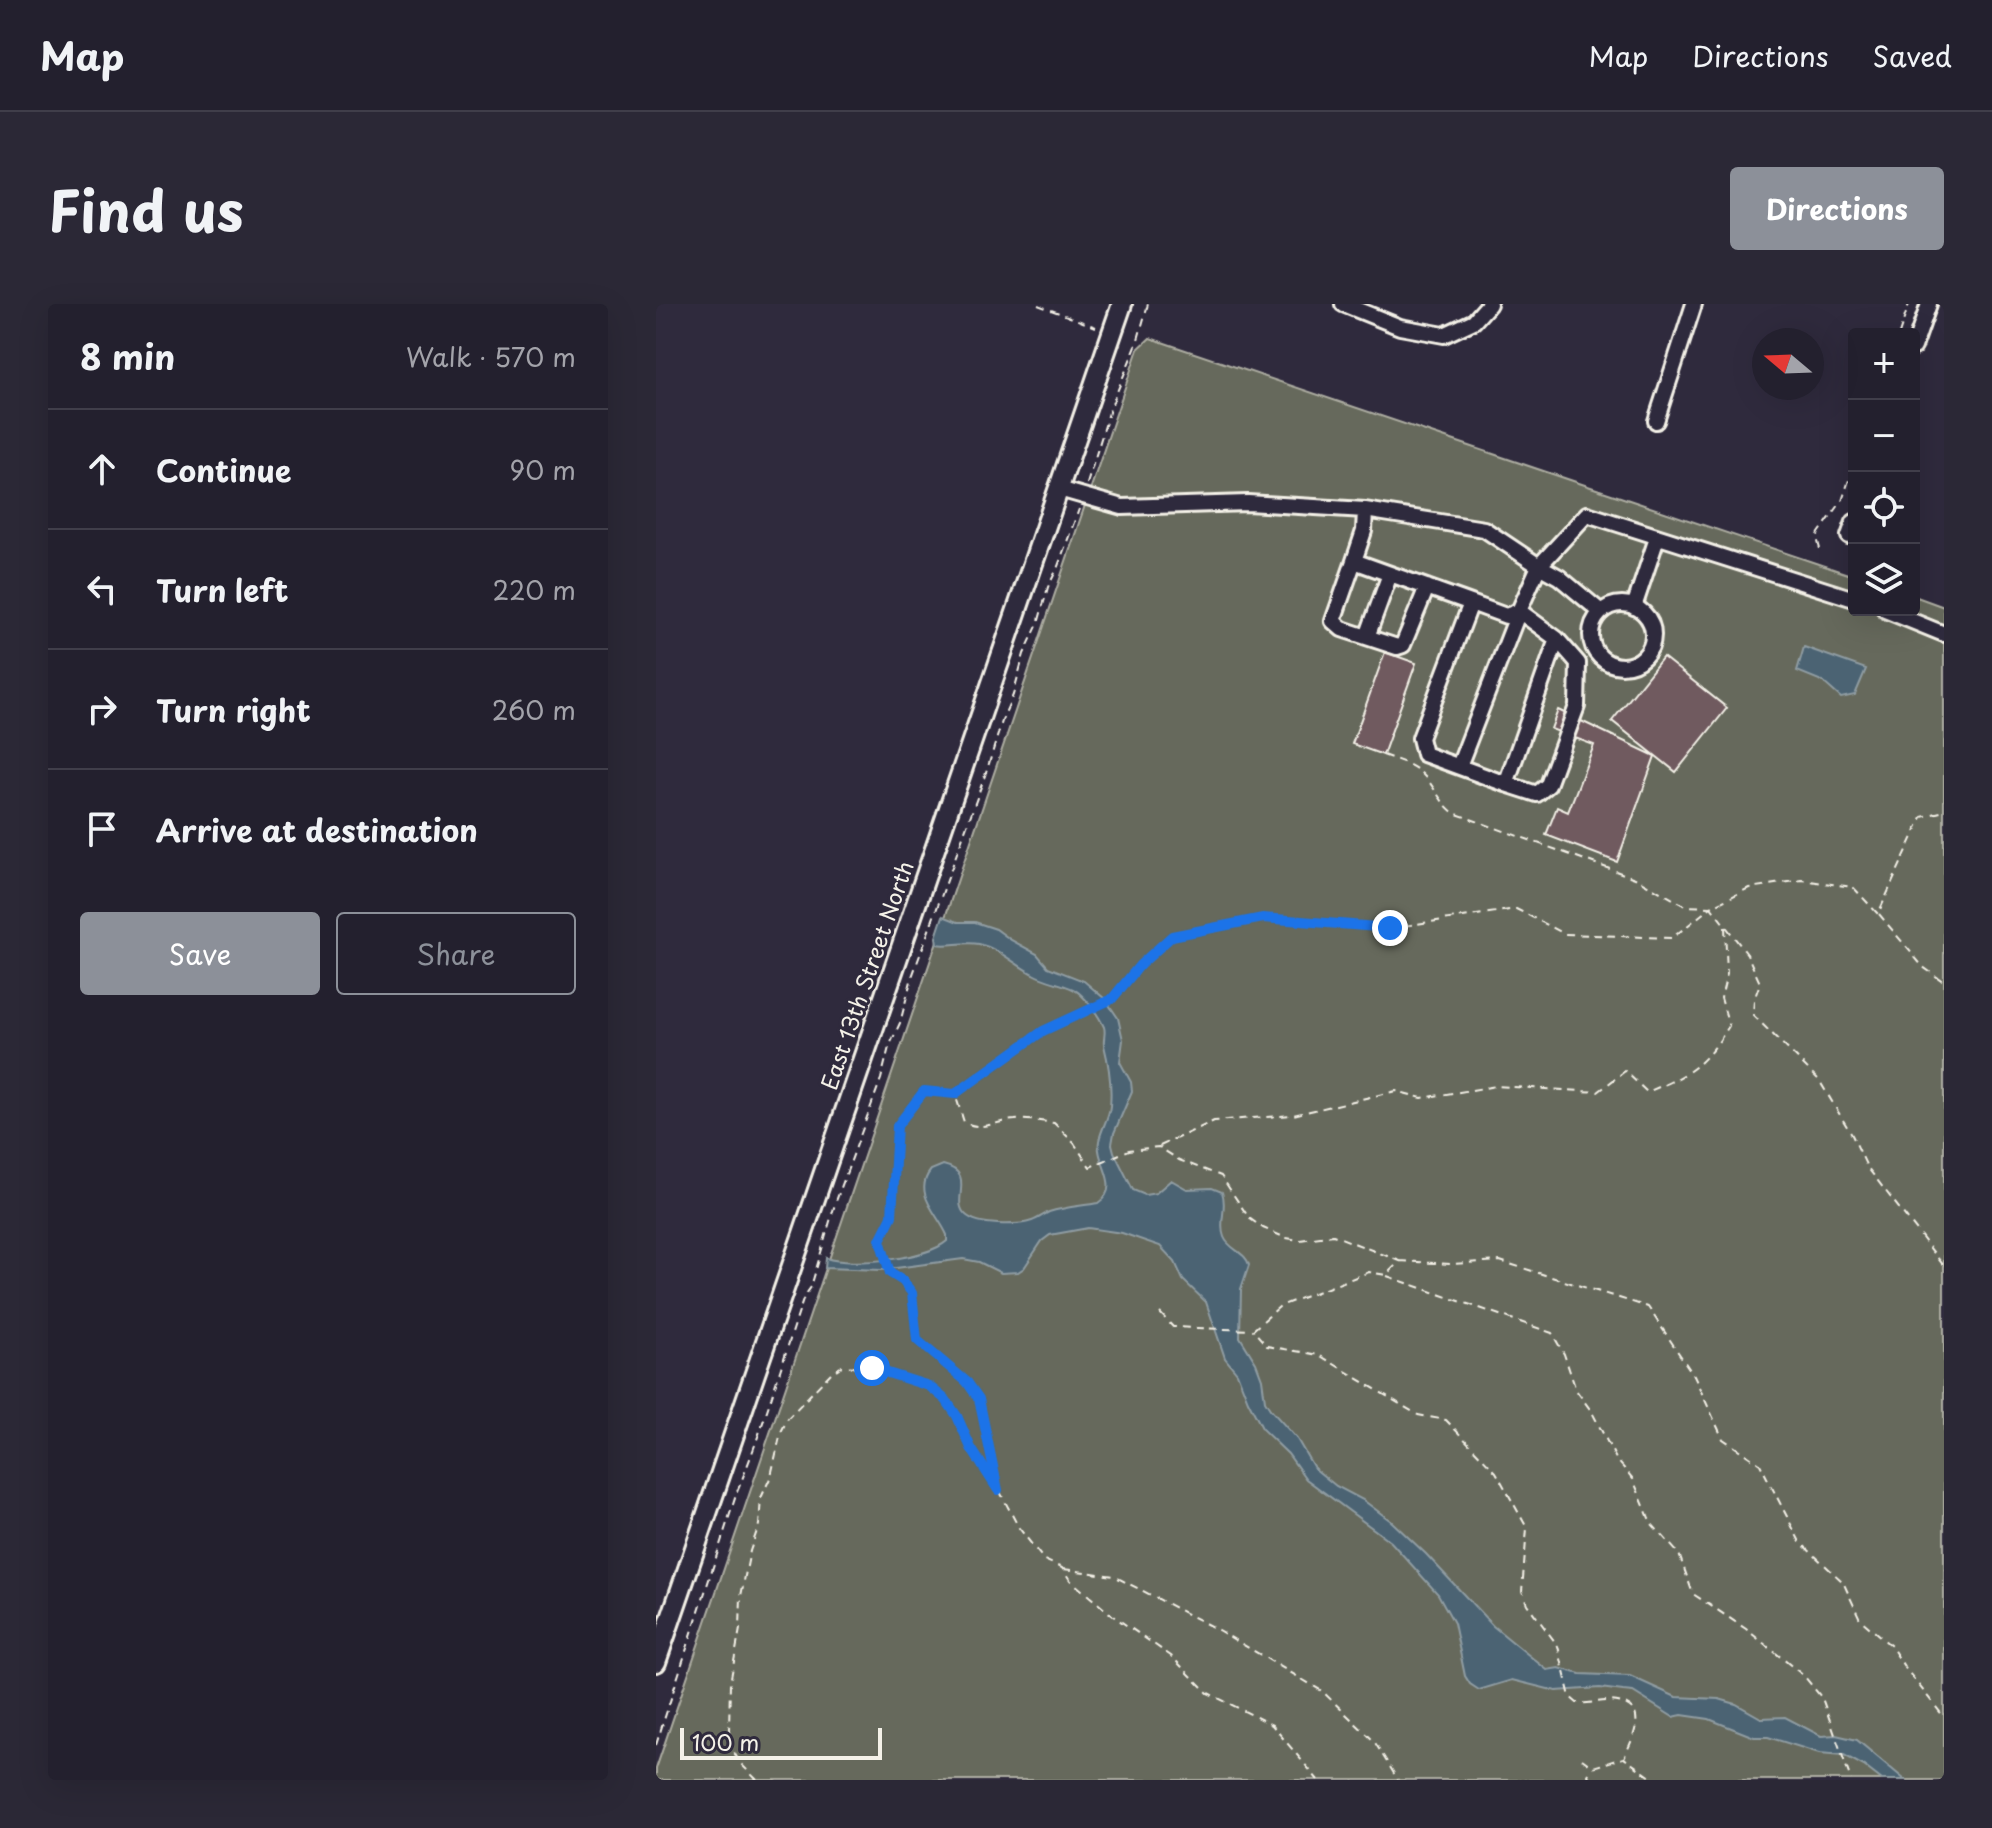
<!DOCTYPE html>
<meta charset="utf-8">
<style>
:root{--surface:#23202e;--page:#2b2836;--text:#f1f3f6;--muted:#a3a3aa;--line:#403e4a;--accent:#8c9099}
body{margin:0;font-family:"Playpen Sans",sans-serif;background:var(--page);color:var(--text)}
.controls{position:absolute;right:24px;top:24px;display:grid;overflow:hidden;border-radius:8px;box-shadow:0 8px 32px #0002}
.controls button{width:72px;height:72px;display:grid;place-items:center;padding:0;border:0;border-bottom:2px solid var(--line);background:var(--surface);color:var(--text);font:40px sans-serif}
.compass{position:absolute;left:1096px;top:24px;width:72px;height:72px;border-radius:50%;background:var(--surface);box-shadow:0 8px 32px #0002;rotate:289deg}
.scale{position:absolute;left:24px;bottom:20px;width:202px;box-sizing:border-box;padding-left:8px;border:4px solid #f4f1e8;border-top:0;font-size:22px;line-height:28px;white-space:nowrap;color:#f4f1e8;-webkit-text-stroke:6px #2f2a3d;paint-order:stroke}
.stop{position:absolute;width:24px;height:24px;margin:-18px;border:6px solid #1a73e8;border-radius:50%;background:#fff}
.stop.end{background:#1a73e8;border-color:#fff;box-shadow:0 2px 8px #0008}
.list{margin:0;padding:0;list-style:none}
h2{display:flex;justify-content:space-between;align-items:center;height:104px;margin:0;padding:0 32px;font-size:34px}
h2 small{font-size:26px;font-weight:400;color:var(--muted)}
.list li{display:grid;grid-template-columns:52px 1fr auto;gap:24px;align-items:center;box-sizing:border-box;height:120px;padding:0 32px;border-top:2px solid var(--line)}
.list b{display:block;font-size:30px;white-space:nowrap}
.list em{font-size:26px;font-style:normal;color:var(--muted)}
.actions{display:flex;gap:16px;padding:24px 32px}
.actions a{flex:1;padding:18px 0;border:2px solid var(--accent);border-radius:8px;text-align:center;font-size:28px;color:var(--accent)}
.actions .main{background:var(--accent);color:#fff}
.icon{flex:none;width:44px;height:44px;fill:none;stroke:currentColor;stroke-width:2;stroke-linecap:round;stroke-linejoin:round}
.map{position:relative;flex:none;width:1288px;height:1476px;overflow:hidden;border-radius:8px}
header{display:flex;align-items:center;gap:48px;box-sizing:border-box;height:112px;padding:0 40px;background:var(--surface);border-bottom:2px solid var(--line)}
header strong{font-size:38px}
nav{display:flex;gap:44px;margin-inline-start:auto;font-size:28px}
.intro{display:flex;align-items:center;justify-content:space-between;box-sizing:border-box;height:192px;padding:0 48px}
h1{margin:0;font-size:56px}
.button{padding:20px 36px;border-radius:8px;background:var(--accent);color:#fff;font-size:28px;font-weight:700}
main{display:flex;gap:48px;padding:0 48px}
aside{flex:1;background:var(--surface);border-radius:8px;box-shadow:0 8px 32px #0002}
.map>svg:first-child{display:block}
.green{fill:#66695b;stroke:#adada2;stroke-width:2}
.water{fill:#4b6373;stroke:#8f9ca2;stroke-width:2}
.building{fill:#705a5f;stroke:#f4f1e8;stroke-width:2}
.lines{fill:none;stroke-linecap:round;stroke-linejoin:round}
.minor-casing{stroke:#f4f1e8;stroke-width:20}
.major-casing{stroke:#f4f1e8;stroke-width:24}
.path{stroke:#f4f1e8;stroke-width:2;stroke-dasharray:8 6;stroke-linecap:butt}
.minor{stroke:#2f2a3d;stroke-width:14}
.major{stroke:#2f2a3d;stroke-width:18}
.route{stroke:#1a73e8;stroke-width:10}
.labels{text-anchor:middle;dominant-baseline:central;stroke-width:6;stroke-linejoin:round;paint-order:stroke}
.street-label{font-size:22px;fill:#f4f1e8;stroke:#2f2a3d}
</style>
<header>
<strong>Map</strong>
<nav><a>Map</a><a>Directions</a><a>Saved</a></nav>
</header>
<div class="intro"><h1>Find us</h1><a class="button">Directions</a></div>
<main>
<aside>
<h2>8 min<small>Walk · 570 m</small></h2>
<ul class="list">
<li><svg class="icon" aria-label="ahead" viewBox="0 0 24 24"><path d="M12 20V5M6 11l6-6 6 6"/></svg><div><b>Continue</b></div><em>90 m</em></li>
<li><svg class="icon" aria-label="left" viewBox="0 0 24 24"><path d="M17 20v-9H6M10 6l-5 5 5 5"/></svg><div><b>Turn left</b></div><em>220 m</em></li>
<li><svg class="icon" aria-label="right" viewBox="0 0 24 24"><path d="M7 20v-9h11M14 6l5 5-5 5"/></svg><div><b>Turn right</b></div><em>260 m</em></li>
<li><svg class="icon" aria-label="arrive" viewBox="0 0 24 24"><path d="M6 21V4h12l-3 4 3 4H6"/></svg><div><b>Arrive at destination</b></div></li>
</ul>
<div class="actions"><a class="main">Save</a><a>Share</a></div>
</aside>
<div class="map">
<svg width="1288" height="1476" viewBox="0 0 1288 1476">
<rect width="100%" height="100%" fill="#2f2a3d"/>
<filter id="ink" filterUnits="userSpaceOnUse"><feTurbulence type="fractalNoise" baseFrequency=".0125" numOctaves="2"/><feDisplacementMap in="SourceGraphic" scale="16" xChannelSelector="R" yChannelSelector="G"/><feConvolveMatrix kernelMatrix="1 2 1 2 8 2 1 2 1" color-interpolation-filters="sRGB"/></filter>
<g filter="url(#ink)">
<path class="green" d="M494 34 1198 272V306H1258V292L1288 303V1476H0V1465L482 45Z"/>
<path class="water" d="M1148 343 1210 365 1199 391 1185 394 1166 377 1141 367Z
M287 612 302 618H319L340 625 355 636 381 650 392 663 428 677 449 695 462 714 467 736 464 758 475 778 476 787 458 829 456 840 458 848 477 886 489 891 500 889 515 876 531 885 556 884 566 888C572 903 562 918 568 933 573 946 590 948 593 961L585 985 584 1033 600 1059 606 1075 609 1097 614 1105 641 1135 658 1164 680 1182 707 1196 735 1217 770 1250 837 1322 891 1366 903 1364 924 1370 974 1372 1020 1393 1063 1395 1080 1400 1105 1414 1129 1413 1165 1432 1180 1431 1201 1436 1249 1476H1226L1208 1462 1188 1451 1163 1449 1112 1433H1098L1053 1415 1026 1411 1017 1413 977 1388 967 1387 944 1384 900 1387 856 1376 823 1386 814 1380 809 1372 798 1319 782 1290 735 1238 650 1175 632 1150 607 1126 592 1097 581 1069 569 1054 550 998 527 976 519 958 504 942 466 929 432 924 394 931 386 937 368 964 362 968 345 969 323 958 307 955 225 966 169 964 170 954C195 963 271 955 291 937V931C282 910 256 889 275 866L287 861C322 869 293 897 310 911 322 922 361 922 376 917 382 915 387 911 393 908 409 903 426 902 442 899 467 882 439 859 443 837 445 825 453 814 454 802 456 781 453 761 448 741 447 735 450 729 448 723 443 712 429 691 417 685 404 679 389 677 377 670 358 660 344 645 323 640 308 637 291 643 281 640L280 633Z"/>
<path class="building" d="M729 348 760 359 727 451 696 440Z
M1007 353 1071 404 1020 468 956 417Z
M902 406 999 452 961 558 890 531 901 503 912 508 938 441 895 425Z"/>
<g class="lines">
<g class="minor-casing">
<path id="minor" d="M687 0 744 23 788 31 818 17 833 0
M1258 43 1273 0
M1000 117 1038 0
M403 185 466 203 592 199 709 206 828 225 883 262 931 210 1198 295
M709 206 708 227 698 257 815 299 764 434 768 450 850 480 901 335
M1193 232 1198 218
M698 257 677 317 686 325 741 343 747 341 771 283
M815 299 850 312 863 307
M935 331a31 31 0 1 1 62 0a31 31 0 1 1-62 0Z
M978 303 1001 234
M1229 306 1288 330
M711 333 734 270
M803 462 863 307
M850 480 881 490 892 481 921 402 922 359 901 335 863 307 883 262 903 273 945 308"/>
</g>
<g class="major-casing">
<path id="major" d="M0 1358 466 0"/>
</g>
<path class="path" d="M382 1 440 23
M1243 30 1253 0
M431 180 454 105 481 39 492 0
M1164 245 1161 234 1163 229 1186 197 1198 161
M727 451C740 456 754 459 764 468 778 480 783 498 798 509L979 574 1030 602 1055 603 1093 584 1146 576 1197 583 1222 610 1266 513 1288 507
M1223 610 1267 663 1288 678
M301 789 387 727 456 695 484 661 516 632 607 614 734 624 860 605 909 630 1016 634 1055 603 1091 650 1104 679 1098 696 1097 711 1163 776 1196 831 1211 863 1288 962
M504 842 558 817 637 811 740 787 766 794 840 782 942 788 969 767 991 788C1033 771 1048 762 1073 722L1065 694 1071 670 1069 623
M744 957 795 960 844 957 992 1003 1038 1072 1067 1135 1104 1160 1144 1238 1187 1278 1204 1315 1235 1342 1249 1364 1288 1413
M731 972 896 1029 908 1050 920 1086 936 1108 960 1155 977 1175 995 1219 1023 1250 1037 1290 1090 1325 1148 1372 1166 1394 1195 1476
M504 1009 517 1023 595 1026
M342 1186 323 1095 311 1078 261 1036 256 989 247 977 234 969 224 936 236 912 241 822 268 787 299 790 308 818C326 828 339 817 359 816 372 815 385 817 398 819L418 839 434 863 473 846 503 843 523 856 565 872 593 914 607 924 630 934 644 936 677 931 744 957 730 971 713 968 624 1002 597 1026 611 1042 663 1051 762 1111 790 1116 840 1168 871 1224 866 1287 871 1300 902 1342 914 1393 921 1399C932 1400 942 1397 953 1397 995 1399 979 1429 968 1454L999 1476
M343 1186 363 1224 388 1256 406 1264 414 1276 457 1312 515 1352 552 1389 616 1421 662 1476
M407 1265 458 1272 562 1326 666 1387 718 1437 742 1476
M0 1441 81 1188C107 1125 126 1058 148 993L155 983 179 900 225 775 233 743 244 719 256 673 331 466 347 414 357 391 368 350 382 320 392 283 401 265 423 205
M926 1455 937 1463 967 1454
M101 1476 84 1459 76 1445 73 1427 74 1379 84 1325 85 1292 94 1247 103 1221 105 1194 115 1172 125 1128 132 1114 175 1069 186 1062 216 1064 242 1071 273 1082 290 1096 301 1112 315 1144 339 1181
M935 1476 932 1471 936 1464"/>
<use href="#minor" class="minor"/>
<use href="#major" class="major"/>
</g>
</g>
<g class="lines" filter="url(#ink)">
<path class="route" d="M216 1064 273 1082 290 1096 301 1112 315 1144 342 1186 323 1095 311 1078 261 1036 256 989 247 977 234 969 224 936 236 912 241 822 268 787 299 790 387 727 456 695 484 661 516 632 607 614 734 624"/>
</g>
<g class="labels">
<g class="street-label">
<text transform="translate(210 671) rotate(-71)">East 13th Street North</text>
</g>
</g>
</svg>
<div class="controls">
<button>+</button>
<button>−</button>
<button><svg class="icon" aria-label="locate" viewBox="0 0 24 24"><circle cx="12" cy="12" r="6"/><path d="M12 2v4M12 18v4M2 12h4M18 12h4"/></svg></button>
<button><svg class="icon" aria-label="layers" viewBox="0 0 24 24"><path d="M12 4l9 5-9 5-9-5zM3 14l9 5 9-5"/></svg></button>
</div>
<svg class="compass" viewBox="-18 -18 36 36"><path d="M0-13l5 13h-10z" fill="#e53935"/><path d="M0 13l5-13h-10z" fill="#a3a3aa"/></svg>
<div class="scale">100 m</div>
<div class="stop" style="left:216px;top:1064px"></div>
<div class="stop end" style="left:734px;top:624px"></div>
</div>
</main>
